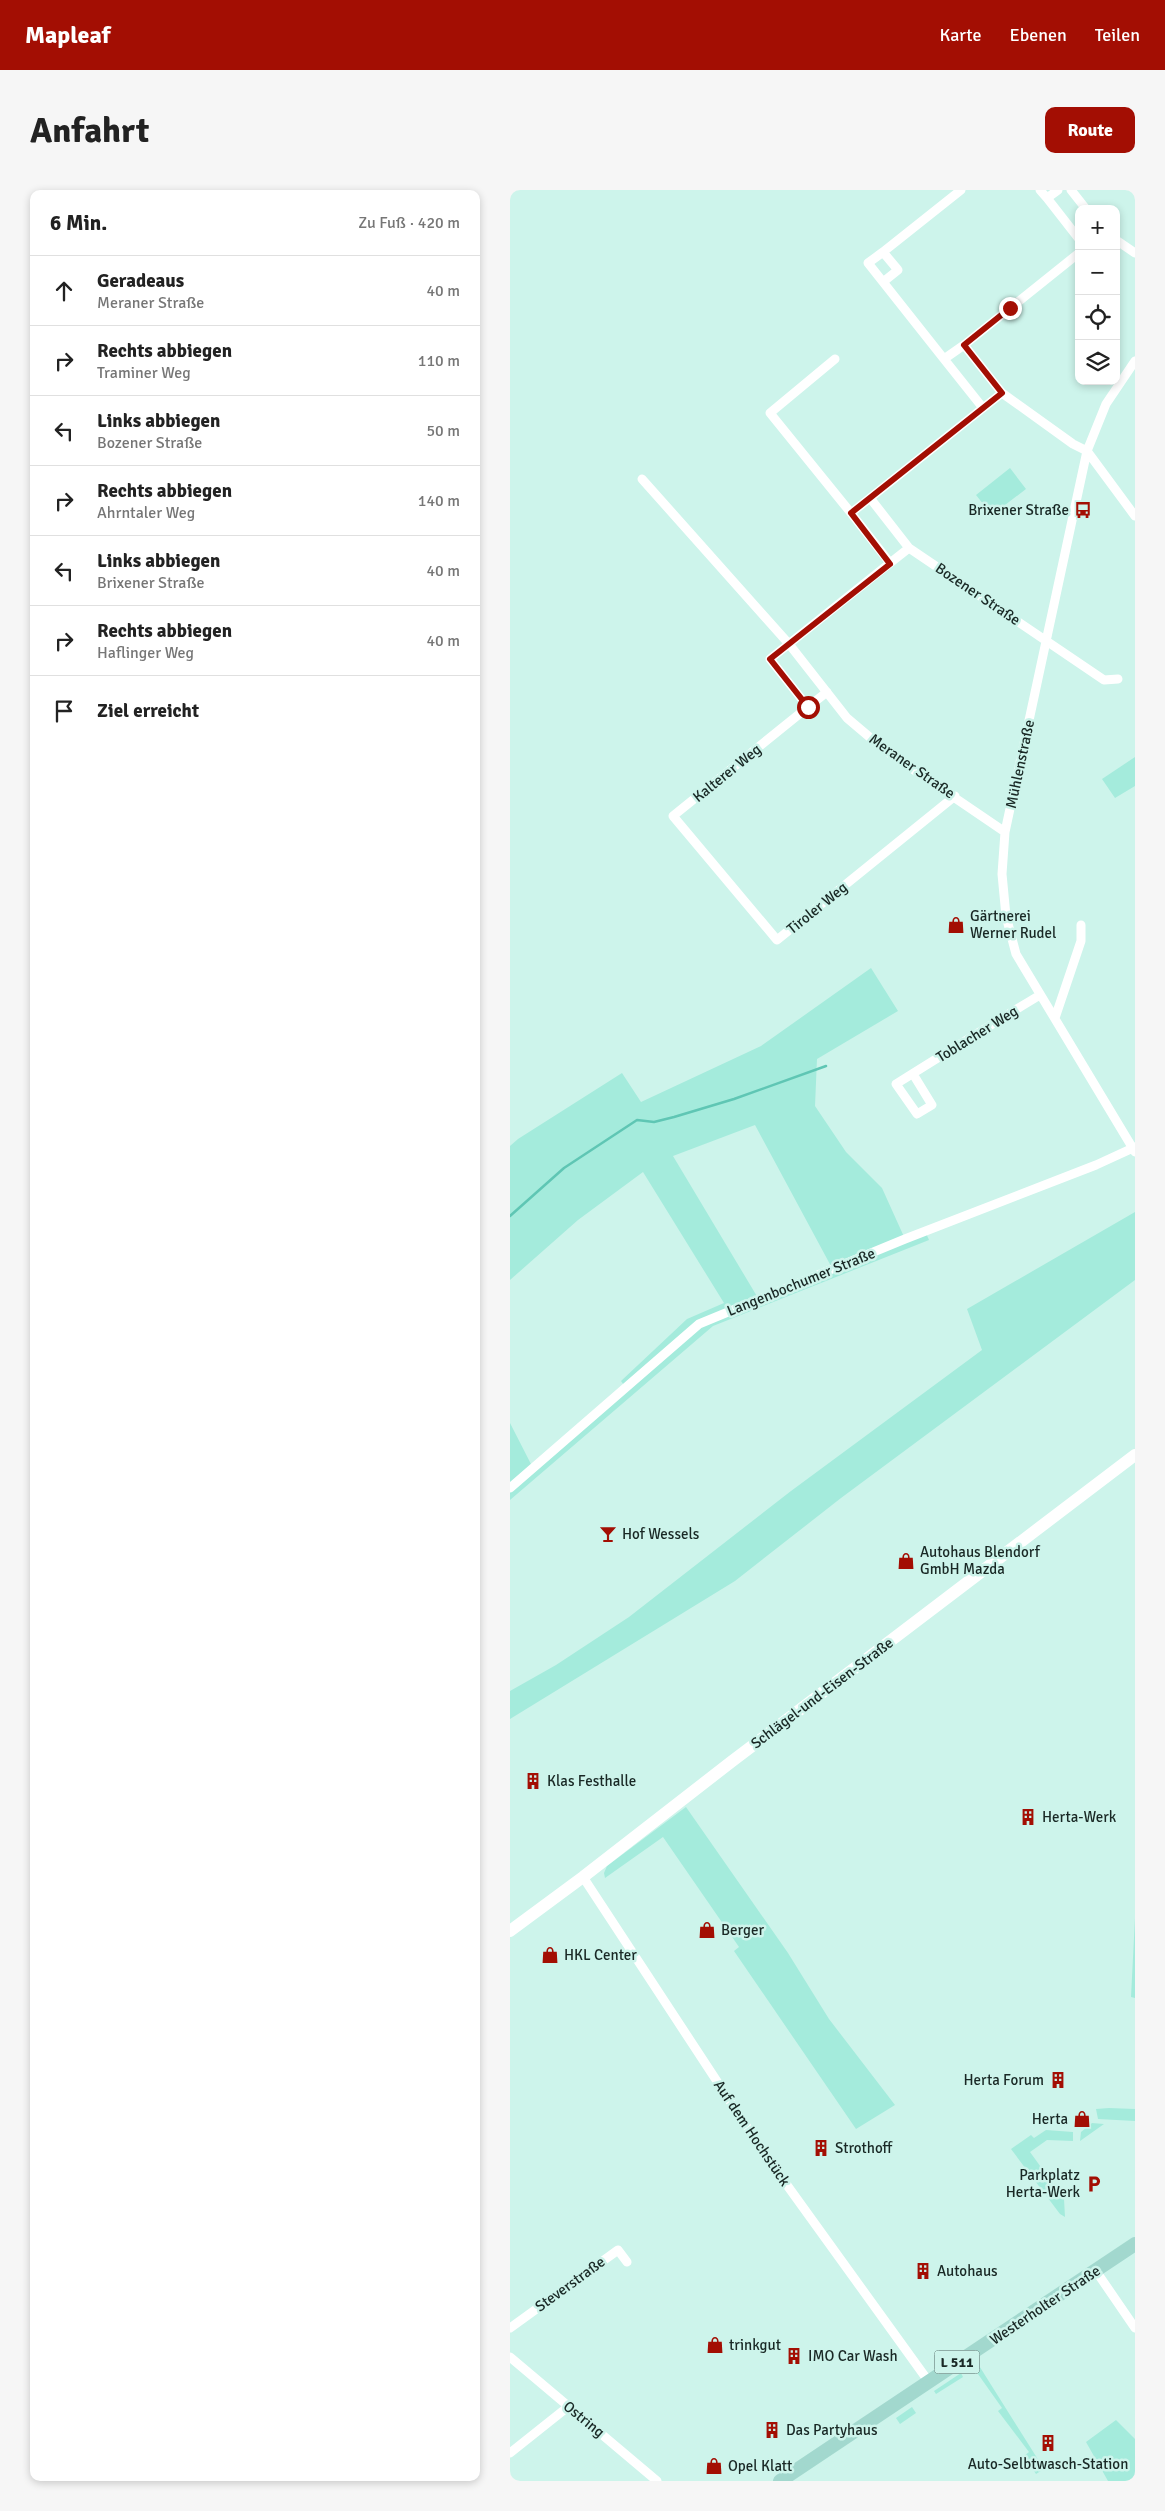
<!DOCTYPE html>
<html lang="de">
<meta charset="utf-8">
<style>
:root{--surface:#fff;--page:#f6f6f6;--text:#222;--muted:#767676;--line:#e0e0e0;--accent:#a30e03}
body{margin:0;font-family:Signika,sans-serif;background:var(--page);color:var(--text)}
.controls{position:absolute;right:15px;top:15px;display:grid;overflow:hidden;border-radius:10px;box-shadow:0 2px 8px #0003}
.controls button{width:45px;height:45px;display:grid;place-items:center;padding:0;border:0;border-bottom:1px solid var(--line);background:var(--surface);color:var(--text);font:25px sans-serif}
.stop{position:absolute;width:15px;height:15px;margin:-11px;border:4px solid #a30e03;border-radius:50%;background:#fff}
.stop.end{background:#a30e03;border-color:#fff;box-shadow:0 1px 5px #0008}
.list{margin:0;padding:0;list-style:none}
h2{display:flex;justify-content:space-between;align-items:center;height:65px;margin:0;padding:0 20px;font-size:21px}
h2 small{font-size:16px;font-weight:400;color:var(--muted)}
.list li{display:grid;grid-template-columns:32px 1fr auto;gap:15px;align-items:center;box-sizing:border-box;height:70px;padding:0 20px;border-top:1px solid var(--line)}
.list b{display:block;font-size:19px;white-space:nowrap}
.list p{margin:0;font-size:16px;white-space:nowrap;color:var(--muted)}
.list em{font-size:16px;font-style:normal;color:var(--muted)}
.icon{flex:none;width:28px;height:28px;fill:none;stroke:currentColor;stroke-width:2;stroke-linecap:round;stroke-linejoin:round}
.map{position:relative;flex:none;width:625px;height:2291px;overflow:hidden;border-radius:10px}
header{display:flex;align-items:center;gap:30px;box-sizing:border-box;height:70px;padding:0 25px;background:var(--accent);color:#fff}
header strong{font-size:24px}
nav{display:flex;gap:28px;margin-inline-start:auto;font-size:18px}
.intro{display:flex;align-items:center;justify-content:space-between;box-sizing:border-box;height:120px;padding:0 30px}
h1{margin:0;font-size:35px}
.button{padding:12px 22px;border-radius:10px;background:var(--accent);color:#fff;font-size:18px;font-weight:700}
main{display:flex;gap:30px;padding:0 30px}
aside{flex:1;background:var(--surface);border-radius:10px;box-shadow:0 2px 8px #0003}
.map>svg:first-child{display:block}
.green{fill:#a4ebdc;fill-rule:evenodd}
.lines{fill:none;stroke-linecap:round;stroke-linejoin:round}
.stream{stroke:#5fc6b4;stroke-width:2.5}
.street{stroke:#fff;stroke-width:9}
.secondary{stroke:#fff;stroke-width:12}
.primary{stroke:#a2d8ce;stroke-width:14}
.route{stroke:#a30e03;stroke-width:6}
.labels{text-anchor:middle;dominant-baseline:central;stroke-width:5;stroke-linejoin:round;paint-order:stroke}
.shield{fill:#cdf4eb;stroke:#4f6560;stroke-width:1}
.shield-label{font-size:14px;font-weight:bold;fill:#192825}
.poi-label{font-size:15px;fill:#192825;stroke:#cdf4eb;text-anchor:start}
.street-label{font-size:15px;fill:#192825;stroke:#cdf4eb}
</style>
<header>
<strong>Mapleaf</strong>
<nav><a>Karte</a><a>Ebenen</a><a>Teilen</a></nav>
</header>
<div class="intro"><h1>Anfahrt</h1><a class="button">Route</a></div>
<main>
<aside>
<h2>6 Min.<small>Zu Fuß · 420 m</small></h2>
<ul class="list">
<li><svg class="icon" aria-label="ahead" viewBox="0 0 24 24"><path d="M12 20V5M6 11l6-6 6 6"/></svg><div><b>Geradeaus</b><p>Meraner Straße</p></div><em>40 m</em></li>
<li><svg class="icon" aria-label="right" viewBox="0 0 24 24"><path d="M7 20v-9h11M14 6l5 5-5 5"/></svg><div><b>Rechts abbiegen</b><p>Traminer Weg</p></div><em>110 m</em></li>
<li><svg class="icon" aria-label="left" viewBox="0 0 24 24"><path d="M17 20v-9H6M10 6l-5 5 5 5"/></svg><div><b>Links abbiegen</b><p>Bozener Straße</p></div><em>50 m</em></li>
<li><svg class="icon" aria-label="right" viewBox="0 0 24 24"><path d="M7 20v-9h11M14 6l5 5-5 5"/></svg><div><b>Rechts abbiegen</b><p>Ahrntaler Weg</p></div><em>140 m</em></li>
<li><svg class="icon" aria-label="left" viewBox="0 0 24 24"><path d="M17 20v-9H6M10 6l-5 5 5 5"/></svg><div><b>Links abbiegen</b><p>Brixener Straße</p></div><em>40 m</em></li>
<li><svg class="icon" aria-label="right" viewBox="0 0 24 24"><path d="M7 20v-9h11M14 6l5 5-5 5"/></svg><div><b>Rechts abbiegen</b><p>Haflinger Weg</p></div><em>40 m</em></li>
<li><svg class="icon" aria-label="arrive" viewBox="0 0 24 24"><path d="M6 21V4h12l-3 4 3 4H6"/></svg><div><b>Ziel erreicht</b></div></li>
</ul>
</aside>
<div class="map">
<svg width="625" height="2291" viewBox="0 0 625 2291">
<rect width="100%" height="100%" fill="#cdf4eb"/>
<path class="green" d="M500 278 516 299 482 325 466 305Z
M625 567V596L605 608 592 589Z
M361 778 388 821 307 869 305 916 336 962 372 998 395 1049 415 1041 419 1050 203 1136 0 1310V1233L23 1278 116 1198 111 1191 177 1129 214 1113 133 982 68 1030 0 1090V956L8 949 112 883 131 912 251 856ZM245 935 322 1078 248 1108 163 966Z
M625 1022V1090L331 1308 225 1391 0 1529V1501L46 1475 119 1427 281 1301 472 1160 457 1119Z
M176 1617 278 1763 319 1829 385 1915 346 1939 224 1761 229 1757 153 1647 95 1688 94 1683 97 1676Z
M625 1728V1808L621 1807Z
M599 1918 625 1919V1931L588 1929 586 1919Z
M582 1933 594 1934 570 1951 571 1942Z
M536 1940 563 1942V1951L537 1950 520 1962 554 2009 555 2027 550 2024 501 1959 521 1945 524 1948Z
M468 2174 534 2279 526 2284 514 2266 519 2262 488 2221 492 2218 463 2177Z
M451 2183 453 2187 426 2204 424 2201Z
M402 2217 406 2223 390 2234 386 2228Z
M606 2230 625 2249V2291H598L576 2252Z"/>
<g class="lines">
<path class="stream" d="M0 1026 54 978 127 930 144 932 164 927 224 909 316 876"/>
<path class="street" d="M530 0 537 8
M548 0 537 8 569 49
M561 0 576 19
M606 50 625 63
M373 62 451 0
M373 92 388 80 373 62 358 73 434 169
M454 155 569 63
M325 169 260 223 341 323
M625 171 596 214 577 261 495 642 492 684 496 726 506 764 625 962
M492 203 473 218 434 169 454 155 492 203 563 254 577 261 625 326
M132 289 279 454 337 528 376 561 495 642
M360 308 473 218
M399 358 380 373 341 323 360 308 399 358 594 490 608 489
M317 502 298 517 260 469 380 373
M298 517 163 626 267 750 445 606
M545 828 571 751V735
M403 884 422 915 407 924 386 894C434 864 482 834 530 805
M0 1298 189 1134 395 1049 586 975 625 957
M73 1687 256 1966 419 2192
M586 2081 625 2138
M0 2138 108 2060 117 2072
M0 2167 147 2291
M0 2263 59 2216"/>
<path class="secondary" d="M0 1741 73 1687 221 1572 625 1265"/>
<path class="primary" d="M270 2291 625 2054"/>
</g>
<g class="lines">
<path class="route" d="M298 517 260 469 380 374 341 323 492 203 454 155 500 118"/>
</g>
<defs>
<g id="bus-bare" transform="scale(1.35)"><path d="M-5-6H5V4H4V6H2V4H-2V6H-4V4H-5ZM-3.5-4V0h7V-4ZM-3.5 1.2v1.5H-2V1.2ZM2 1.2v1.5H3.5V1.2Z" fill="#a30e03" stroke="#cdf4eb" stroke-width="2.5" paint-order="stroke"/></g>
<g id="shop-bare" transform="scale(1.35)"><path d="M-5-2.5h2.3a2.7 3.5 0 0 1 5.4 0H5L5.5 6h-11ZM-1.5-2.5h3a1.5 2.3 0 0 0-3 0Z" fill="#a30e03" stroke="#cdf4eb" stroke-width="2.5" paint-order="stroke"/></g>
<g id="bar-bare" transform="scale(1.35)"><path d="M-6-5H6L.8 .8V4.5H3.5V6h-7V4.5H-.8V.8Z" fill="#a30e03" stroke="#cdf4eb" stroke-width="2.5" paint-order="stroke"/></g>
<g id="building-bare" transform="scale(1.35)"><path d="M-4-6H4V6H1V3H-1V6H-4ZM-2.5-4.3h1.7v1.8h-1.7ZM.8-4.3h1.7v1.8H.8ZM-2.5-1h1.7V.8h-1.7ZM.8-1h1.7V.8H.8Z" fill="#a30e03" stroke="#cdf4eb" stroke-width="2.5" paint-order="stroke"/></g>
<g id="parking-bare" transform="scale(1.35)"><path d="M-3.5-5.5H1a3.5 3.5 0 0 1 0 7H-1V5.5H-3.5ZM-1-3.4V-.6H.8a1.4 1.4 0 0 0 0-2.8Z" fill="#a30e03" stroke="#cdf4eb" stroke-width="2.5" paint-order="stroke"/></g>
</defs>
<g fill-rule="evenodd">
<use href="#bus-bare" x="573" y="320"/>
<use href="#shop-bare" x="446" y="735"/>
<use href="#bar-bare" x="98" y="1344"/>
<use href="#shop-bare" x="396" y="1371"/>
<use href="#building-bare" x="23" y="1591"/>
<use href="#building-bare" x="518" y="1627"/>
<use href="#shop-bare" x="197" y="1740"/>
<use href="#shop-bare" x="40" y="1765"/>
<use href="#building-bare" x="548" y="1890"/>
<use href="#shop-bare" x="572" y="1929"/>
<use href="#building-bare" x="311" y="1958"/>
<use href="#parking-bare" x="584" y="1994"/>
<use href="#building-bare" x="413" y="2081"/>
<use href="#shop-bare" x="205" y="2155"/>
<use href="#building-bare" x="284" y="2166"/>
<use href="#building-bare" x="262" y="2240"/>
<use href="#building-bare" x="538" y="2253"/>
<use href="#shop-bare" x="204" y="2276"/>
</g>
<g class="labels">
<rect class="shield" x="424.5" y="2160.5" width="45" height="23" rx="4"/>
<g class="shield-label">
<text x="447" y="2172">L 511</text>
</g>
<g class="poi-label">
<text x="559" y="320" text-anchor="end">Brixener Straße</text>
<text x="460" y="726">Gärtnerei<tspan x="460" dy="17">Werner Rudel</tspan></text>
<text x="112" y="1344">Hof Wessels</text>
<text x="410" y="1362">Autohaus Blendorf<tspan x="410" dy="17">GmbH Mazda</tspan></text>
<text x="37" y="1591">Klas Festhalle</text>
<text x="532" y="1627">Herta-Werk</text>
<text x="211" y="1740">Berger</text>
<text x="54" y="1765">HKL Center</text>
<text x="534" y="1890" text-anchor="end">Herta Forum</text>
<text x="558" y="1929" text-anchor="end">Herta</text>
<text x="325" y="1958">Strothoff</text>
<text x="570" y="1985" text-anchor="end">Parkplatz<tspan x="570" dy="17">Herta-Werk</tspan></text>
<text x="427" y="2081">Autohaus</text>
<text x="219" y="2155">trinkgut</text>
<text x="298" y="2166">IMO Car Wash</text>
<text x="276" y="2240">Das Partyhaus</text>
<text x="538" y="2274" text-anchor="middle">Auto-Selbtwasch-Station</text>
<text x="218" y="2276">Opel Klatt</text>
</g>
<g class="street-label">
<text transform="translate(468 404) rotate(34)">Bozener Straße</text>
<text transform="translate(510 574) rotate(-78)">Mühlenstraße</text>
<text transform="translate(402 576) rotate(35)">Meraner Straße</text>
<text transform="translate(217 583) rotate(-39)">Kalterer Weg</text>
<text transform="translate(307 718) rotate(-39)">Tiroler Weg</text>
<text transform="translate(467 844) rotate(-32)">Toblacher Weg</text>
<text transform="translate(291 1092) rotate(-22)">Langenbochumer Straße</text>
<text transform="translate(312 1503) rotate(-37)">Schlägel-und-Eisen-Straße</text>
<text transform="translate(242 1943) rotate(56)">Auf dem Hochstück</text>
<text transform="translate(60 2094) rotate(-36)">Steverstraße</text>
<text transform="translate(535 2115) rotate(-34)">Westerholter Straße</text>
<text transform="translate(74 2229) rotate(39)">Ostring</text>
</g>
</g>
</svg>
<div class="controls">
<button>+</button>
<button>−</button>
<button><svg class="icon" aria-label="locate" viewBox="0 0 24 24"><circle cx="12" cy="12" r="6"/><path d="M12 2v4M12 18v4M2 12h4M18 12h4"/></svg></button>
<button><svg class="icon" aria-label="layers" viewBox="0 0 24 24"><path d="M12 4l9 5-9 5-9-5zM3 14l9 5 9-5"/></svg></button>
</div>
<div class="stop" style="left:298px;top:517px"></div>
<div class="stop end" style="left:500px;top:118px"></div>
</div>
</main>
